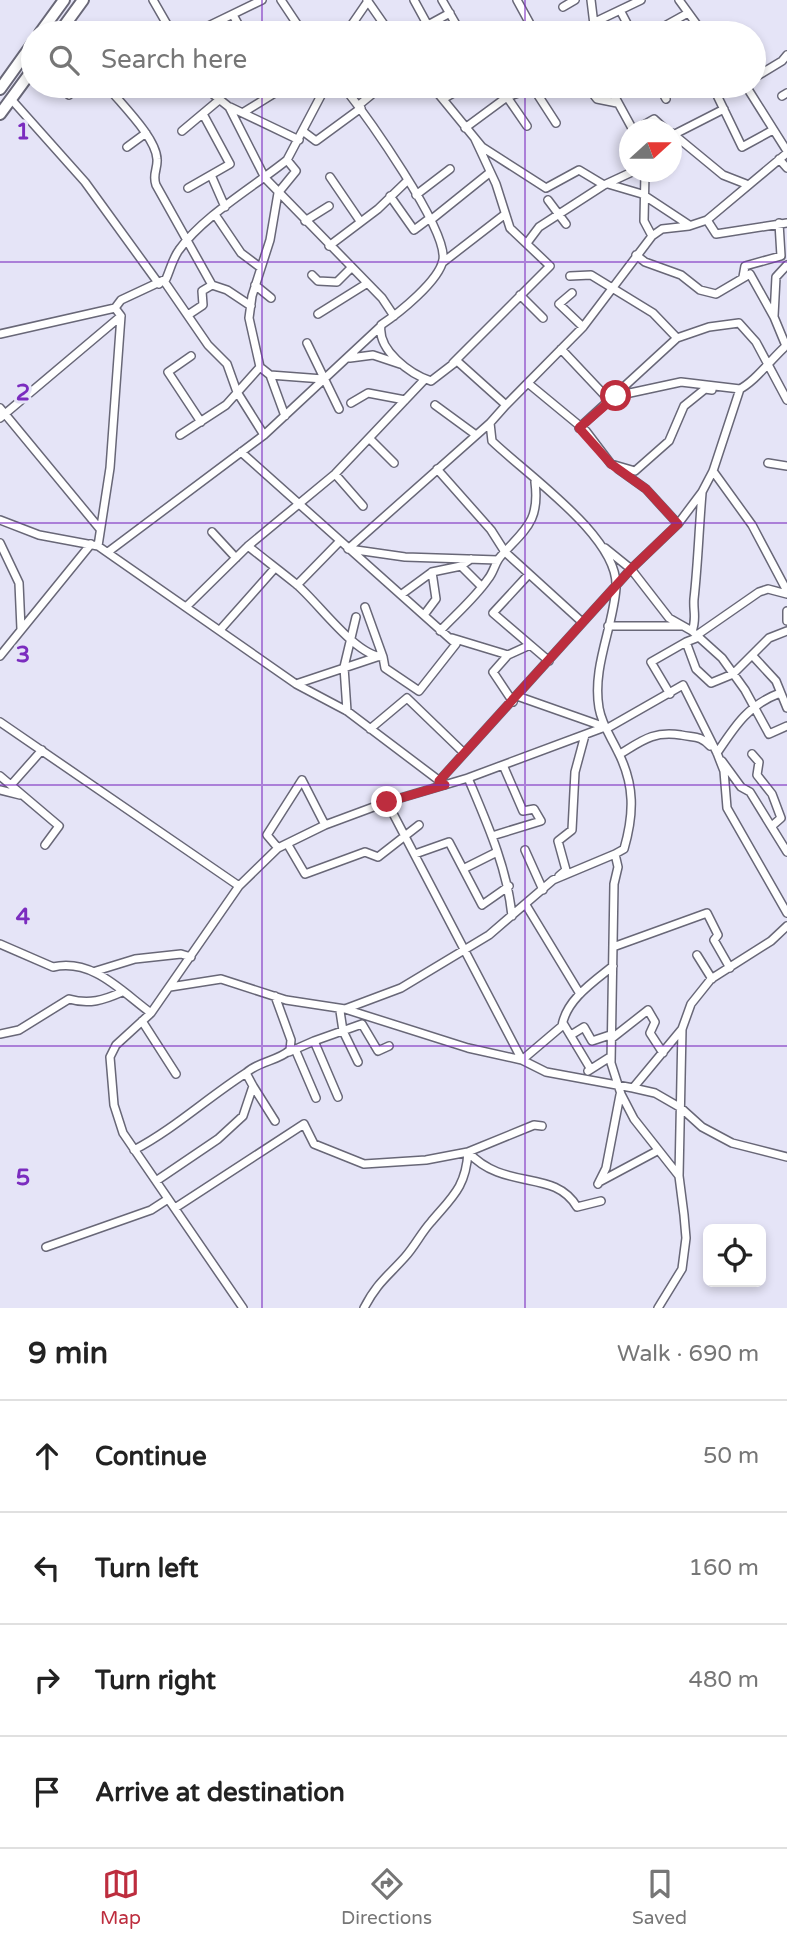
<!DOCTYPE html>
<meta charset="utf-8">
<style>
:root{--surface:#fff;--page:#f2f2f2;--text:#222;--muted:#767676;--line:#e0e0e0;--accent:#bd2d3e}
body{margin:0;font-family:"Varela Round",sans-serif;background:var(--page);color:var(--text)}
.controls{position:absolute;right:21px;bottom:21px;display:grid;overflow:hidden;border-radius:10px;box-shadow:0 4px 10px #0003}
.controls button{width:63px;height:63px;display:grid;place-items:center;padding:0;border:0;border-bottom:2px solid var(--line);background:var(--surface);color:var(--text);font:35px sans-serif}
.compass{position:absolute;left:619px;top:119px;width:63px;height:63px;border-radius:50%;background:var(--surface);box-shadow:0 4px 10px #0003;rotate:69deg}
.stop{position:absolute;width:21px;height:21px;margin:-16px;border:5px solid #bd2d3e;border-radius:50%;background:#fff}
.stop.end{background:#bd2d3e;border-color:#fff;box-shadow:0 2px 7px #0008}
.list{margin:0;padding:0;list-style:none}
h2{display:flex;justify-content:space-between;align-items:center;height:91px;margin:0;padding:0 28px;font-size:30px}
h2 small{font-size:23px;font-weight:400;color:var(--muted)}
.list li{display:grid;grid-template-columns:46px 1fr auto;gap:21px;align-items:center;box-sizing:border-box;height:112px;padding:0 28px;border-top:2px solid var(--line)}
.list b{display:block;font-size:26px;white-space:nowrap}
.list em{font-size:23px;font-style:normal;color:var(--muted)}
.icon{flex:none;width:38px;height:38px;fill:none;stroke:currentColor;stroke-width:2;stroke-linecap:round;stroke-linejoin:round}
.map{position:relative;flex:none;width:787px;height:1308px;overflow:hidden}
.search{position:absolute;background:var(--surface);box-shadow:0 4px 10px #0003;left:21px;right:21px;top:21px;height:77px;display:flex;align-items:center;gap:18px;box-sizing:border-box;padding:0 24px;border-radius:38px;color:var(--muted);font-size:26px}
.sheet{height:539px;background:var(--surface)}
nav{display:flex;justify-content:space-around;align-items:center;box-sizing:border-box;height:98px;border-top:2px solid var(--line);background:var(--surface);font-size:19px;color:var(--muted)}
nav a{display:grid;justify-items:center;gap:4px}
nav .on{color:var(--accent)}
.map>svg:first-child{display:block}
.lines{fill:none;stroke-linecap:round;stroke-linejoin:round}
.minor-casing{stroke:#686777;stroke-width:10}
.highway-casing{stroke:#686777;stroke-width:14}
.minor{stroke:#fff;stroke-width:7}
.highway{stroke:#fff;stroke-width:10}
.route{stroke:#bd2d3e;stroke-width:9}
.grid{fill:none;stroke:#7b2cbf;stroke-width:2;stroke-opacity:0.55}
.grid-label{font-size:23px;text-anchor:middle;font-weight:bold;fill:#7b2cbf;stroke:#e5e4f7;stroke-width:6;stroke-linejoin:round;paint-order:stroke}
</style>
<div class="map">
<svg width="787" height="1308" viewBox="0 0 787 1308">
<rect width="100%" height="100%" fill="#e5e4f7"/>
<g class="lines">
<g class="minor-casing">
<path id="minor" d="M153 0 172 33
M281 0 303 33
M367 0 390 33
M414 0 432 33
M442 0 461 33
M517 0 535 33
M591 0 595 33
M679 0 703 33
M563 7 575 0
M620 10 632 33
M233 15 243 33
M595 22 641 0
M428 25 450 13
M194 33 262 0
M346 33 368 1
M652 33 688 13
M754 78 782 61 787 55
M59 86 69 95
M107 86C120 103 156 137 157 159 158 169 152 174 156 185L212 285 227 290 251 306
M203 86 229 107 265 178 382 298 394 316
M343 86C365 114 448 229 443 260 439 281 399 313 381 325 377 350 410 374 431 381L457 361 506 405 490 423 492 441C526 474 620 538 616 588 613 628 592 667 599 708 602 725 611 737 618 752 635 785 634 814 624 849L615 854 618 867 614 884 611 1063 621 1094 634 1119 679 1176 684 1215 686 1238 682 1269 658 1308
M432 86 482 147 546 188 579 170 604 185 632 172
M510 86 507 97 527 126
M587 86 597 99 617 103
M609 86 633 130
M659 86 666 99
M687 86 690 92
M716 86 714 89 742 147 773 130
M746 86 787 151
M534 89 556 123
M782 96 787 93
M11 99 85 182 159 284
M443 99 466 86
M359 105 382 86
M230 107 299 140
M244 112 286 86
M465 128 507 97 538 86
M635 130 654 119 666 130
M182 131 219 100
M304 132 316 141 361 108
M672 133 723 175 746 184
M673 135 724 109
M127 147 146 133
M779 159 787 168
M645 172 644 221 652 236
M211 175 225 207
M330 177 360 221
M608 184 642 194 689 225
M188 188 230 164 203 114
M416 195 450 169
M390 196 414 230 430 218
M548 200 566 224
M216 216 241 253 261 268
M432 219 488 174
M707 220 716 234 787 223
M305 221 329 206
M527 243 539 227 604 185
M329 246 378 209 407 181
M636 255 645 262 681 275 700 290 716 294 750 274 774 317 786 346
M442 263 504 215
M312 275 318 281 337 282 350 269
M570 276 591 275 653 313 677 338
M743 277 745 266 781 256 779 223
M164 281 208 345 227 364 237 392 264 435
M255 285 271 298
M572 293 559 304 583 327
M520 295 543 318
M318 314 366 284
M188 315 203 305 202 291 212 285
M774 316 776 277 787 265
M0 334 115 308 121 300 166 279C170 270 173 258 179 250 203 216 255 186 287 160
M307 343 339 409
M561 349 610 401
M191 356 168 372 201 422
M350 358 373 355 400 364
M453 363 550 266 510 228 496 184 475 139
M270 375 323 379
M529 384 586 431 611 464 635 471 669 441 684 406 705 389 712 390
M738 390C755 382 771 359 787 345
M351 403 368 393 405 400
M435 405 476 435
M506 405 583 327 652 236 662 229 689 226 707 220 787 153
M0 408 100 529
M285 416 270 375 260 367 249 318 252 296 270 240 278 193 296 171 287 160 326 86
M0 418 121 316
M579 428 677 338 709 327 739 323 756 342 787 400
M180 435 226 405 260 367
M369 438 394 463
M241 452 456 644 419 691 385 668 383 657C355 656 318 602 296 584 280 571 264 559 248 546
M768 463 787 466
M437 469 491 530 505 552 582 622
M618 469 646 489 678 524
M713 471 752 525 787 591
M335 474 363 506
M0 520 39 535 98 546 296 684 347 711 445 785
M212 532 236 558
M0 543 19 583 21 629
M98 546 110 468 121 316 115 308
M605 548 631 569 669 618 692 631 722 658 745 690 769 734 787 726
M348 549 490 423
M349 549 405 557 498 560
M108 552 264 435 381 326
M461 566 482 587
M529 574 493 613 549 661
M297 585 340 541
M402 594 432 572 461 566 471 559
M186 607 248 546 335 474 425 379
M365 607 383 657
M787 611V621
M424 615 436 599 432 572
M608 626H681
M220 630 275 568
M440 631C456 614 475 598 488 579 494 572 495 562 501 556 525 529 540 522 535 482
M692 631C697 619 693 611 694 599 698 563 699 528 702 493
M697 635 759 592 768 589 787 594
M699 637 686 642 696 669 711 683 733 674 769 638 787 631
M452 638 508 655
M752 655 776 681 787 708
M0 656 91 544
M296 684 377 657
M670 694 651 662 686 642
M517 696 605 727
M513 702 493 672 508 655 530 645
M347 711 344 667 356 617
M0 722 239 886 151 1013 116 1045 110 1057 114 1105 123 1133 243 1308
M370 729 407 698 464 753
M606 729 683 685 717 753 724 771 727 808 787 913
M717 753C735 726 748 705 780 693
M620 754C643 740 653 731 681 735 694 738 700 735 710 746
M752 754 759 762 757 775 772 794 781 818 773 825
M722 761 741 787 750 792 787 852
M0 776 59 826 45 845
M468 778C487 823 507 867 512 916
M439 781 631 569 678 524 702 492 713 471 740 389 681 382 616 396
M11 785 42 750
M0 790 20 795
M387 802 522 1060
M492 836 541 821 534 809 523 811 503 765
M288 845 305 874 365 852 378 857 419 825
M278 848 267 835 302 780 325 825
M525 850 543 890
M415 854 449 842 482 905 509 886
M465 868 497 852
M559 876 566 870 558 841 572 830 575 772 585 735
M239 886 278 848 325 825 387 802 468 778 605 727
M526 905 580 994
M0 944 53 967C93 958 122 992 151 1013
M613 947 707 913 718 935 714 940 730 968
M697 955 712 979
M96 971 135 959 181 954 191 957
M170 987 221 979 286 1000 345 1009 468 1048 522 1060 546 1072 633 1088 682 1029
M345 1009 401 988 489 935 553 880 615 854
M340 1011 343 1031 358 1062
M142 1021 176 1074
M563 1023 590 1068
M0 1034 19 1030 69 999C89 1005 104 1000 122 992
M571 1035 584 1027 592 1041 610 1035
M611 1039 648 1010 655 1022 650 1033 663 1053
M314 1041 362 1024 378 1051 389 1046
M295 1049 316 1098
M289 1052 314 1041 338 1097
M522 1060 562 1026C566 1000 593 982 613 966
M588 1071 610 1057
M253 1086 275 1121
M633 1088 655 1093 681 1108 702 1127 732 1143 787 1157
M134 1150C174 1129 207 1098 246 1073
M679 1176 682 1029 691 1004 711 979 771 941 787 926
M156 1181 218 1139 243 1116 253 1086 246 1073C259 1061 278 1061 290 1050L291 1040 275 996
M601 1181 657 1151
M598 1184 606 1168 620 1095
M175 1208 304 1124 314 1144 364 1164 426 1160 468 1152C505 1192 554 1168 577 1207L601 1201
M46 1247 151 1210 168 1199
M364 1308C377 1283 387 1277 405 1257 415 1246 421 1233 431 1222 452 1197 466 1187 468 1152L534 1125 542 1126"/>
</g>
<g class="highway-casing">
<path id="highway" d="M40 33 64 0
M59 33 83 0
M0 89 33 43
M0 114 33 69"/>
</g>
<use href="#minor" class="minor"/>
<use href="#highway" class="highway"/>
</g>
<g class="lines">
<path class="route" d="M387 802 445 785 439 781 631 569 678 524 646 489 611 464 579 428 616 396"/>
</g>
<path class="grid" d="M262 0V33M525 0V33M262 86V1308M525 86V1308M0 262H787M0 523H787M0 785H787M0 1046H787"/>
<g class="grid-label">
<text x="23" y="139">1</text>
<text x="23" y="400">2</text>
<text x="23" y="662">3</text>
<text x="23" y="924">4</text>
<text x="23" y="1185">5</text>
</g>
</svg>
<div class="controls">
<button><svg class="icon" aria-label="locate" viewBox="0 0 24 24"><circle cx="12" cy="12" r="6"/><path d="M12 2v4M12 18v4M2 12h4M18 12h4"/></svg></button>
</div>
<svg class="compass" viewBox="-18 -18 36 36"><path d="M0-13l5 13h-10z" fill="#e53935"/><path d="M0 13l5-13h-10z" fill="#767676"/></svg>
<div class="stop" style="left:616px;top:396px"></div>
<div class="stop end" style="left:387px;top:802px"></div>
<div class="search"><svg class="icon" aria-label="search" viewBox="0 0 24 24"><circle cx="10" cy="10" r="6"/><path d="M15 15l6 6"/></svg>Search here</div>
</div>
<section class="sheet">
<h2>9 min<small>Walk · 690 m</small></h2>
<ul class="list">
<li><svg class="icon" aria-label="ahead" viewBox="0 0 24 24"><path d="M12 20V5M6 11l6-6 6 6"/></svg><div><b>Continue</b></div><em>50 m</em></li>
<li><svg class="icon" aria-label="left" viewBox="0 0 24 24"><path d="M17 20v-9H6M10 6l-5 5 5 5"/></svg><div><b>Turn left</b></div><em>160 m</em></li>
<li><svg class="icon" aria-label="right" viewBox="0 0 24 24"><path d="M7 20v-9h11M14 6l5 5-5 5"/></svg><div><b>Turn right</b></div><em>480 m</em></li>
<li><svg class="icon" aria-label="arrive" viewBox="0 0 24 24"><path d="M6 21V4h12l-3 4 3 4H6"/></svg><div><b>Arrive at destination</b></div></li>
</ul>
</section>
<nav>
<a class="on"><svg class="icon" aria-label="map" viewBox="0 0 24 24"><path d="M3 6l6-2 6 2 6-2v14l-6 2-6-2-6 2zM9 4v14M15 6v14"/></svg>Map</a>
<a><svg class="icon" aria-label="directions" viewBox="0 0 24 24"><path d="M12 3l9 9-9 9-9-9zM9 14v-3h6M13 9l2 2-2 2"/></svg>Directions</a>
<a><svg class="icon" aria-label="saved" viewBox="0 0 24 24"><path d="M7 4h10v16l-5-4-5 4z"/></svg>Saved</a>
</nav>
